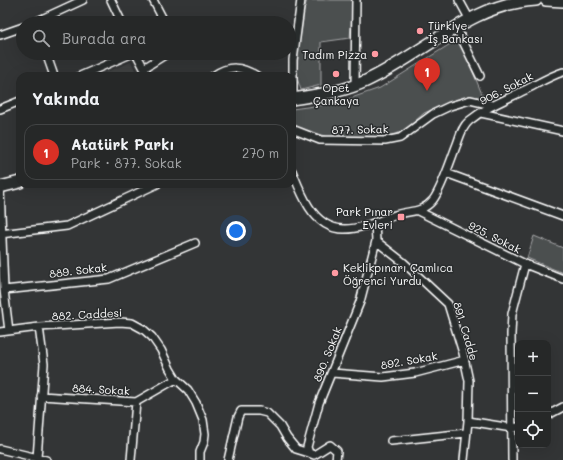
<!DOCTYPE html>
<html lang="tr">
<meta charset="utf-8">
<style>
:root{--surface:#262828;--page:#323434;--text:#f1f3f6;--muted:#a4a6a8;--line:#424445;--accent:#d93025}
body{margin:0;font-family:Mali,sans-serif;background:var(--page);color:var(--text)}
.controls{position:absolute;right:12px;bottom:12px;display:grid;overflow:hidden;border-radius:8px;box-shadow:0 4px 16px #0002}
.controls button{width:36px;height:36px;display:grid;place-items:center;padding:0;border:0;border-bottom:1px solid var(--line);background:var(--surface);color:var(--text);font:20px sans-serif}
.you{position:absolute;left:236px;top:231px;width:14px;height:14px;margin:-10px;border:3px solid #fff;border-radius:50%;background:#1a73e8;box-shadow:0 0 0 6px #1a73e833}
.badge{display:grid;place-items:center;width:26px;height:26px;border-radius:50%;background:var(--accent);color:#fff;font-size:13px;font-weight:700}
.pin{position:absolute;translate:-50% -33px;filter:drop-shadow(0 1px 2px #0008)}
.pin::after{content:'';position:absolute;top:21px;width:14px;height:12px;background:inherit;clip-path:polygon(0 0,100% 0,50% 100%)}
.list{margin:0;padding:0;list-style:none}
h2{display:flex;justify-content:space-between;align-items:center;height:52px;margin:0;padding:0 16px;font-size:17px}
h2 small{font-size:13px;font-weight:400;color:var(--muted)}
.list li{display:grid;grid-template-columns:26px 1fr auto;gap:12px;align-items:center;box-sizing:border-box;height:56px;margin:0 8px 8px;padding:0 8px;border:1px solid var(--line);border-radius:12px}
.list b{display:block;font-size:15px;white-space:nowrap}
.list p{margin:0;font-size:13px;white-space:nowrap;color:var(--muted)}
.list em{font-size:13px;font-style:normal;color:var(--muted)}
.icon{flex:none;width:22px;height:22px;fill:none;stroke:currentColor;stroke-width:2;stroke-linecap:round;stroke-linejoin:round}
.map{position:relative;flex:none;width:563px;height:460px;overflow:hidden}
.search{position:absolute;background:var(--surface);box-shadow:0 4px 16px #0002;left:16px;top:16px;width:280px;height:44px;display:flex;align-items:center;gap:10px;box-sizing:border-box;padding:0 14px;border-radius:22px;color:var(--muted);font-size:15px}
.panel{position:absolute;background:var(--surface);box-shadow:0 4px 16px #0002;left:16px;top:72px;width:280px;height:116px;border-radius:12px}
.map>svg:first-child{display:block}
.built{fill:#404243}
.green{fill:#4c4f50;stroke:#a6a7a8}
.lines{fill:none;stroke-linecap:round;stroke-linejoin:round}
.street-casing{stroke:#fff;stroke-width:10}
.primary-casing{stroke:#fff;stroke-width:14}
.street{stroke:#2a2d2e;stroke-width:7}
.primary{stroke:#2a2d2e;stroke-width:11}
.poi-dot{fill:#ff9aa2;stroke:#2a2d2e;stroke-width:1.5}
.labels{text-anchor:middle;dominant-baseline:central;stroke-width:3;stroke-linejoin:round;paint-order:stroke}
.poi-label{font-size:11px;fill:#fff;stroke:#2a2d2e;text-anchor:start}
.street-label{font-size:11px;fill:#fff;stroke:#2a2d2e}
</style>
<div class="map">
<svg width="563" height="460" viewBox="0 0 563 460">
<rect width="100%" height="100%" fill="#333536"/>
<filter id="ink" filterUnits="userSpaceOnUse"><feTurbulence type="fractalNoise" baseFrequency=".025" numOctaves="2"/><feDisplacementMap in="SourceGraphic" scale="8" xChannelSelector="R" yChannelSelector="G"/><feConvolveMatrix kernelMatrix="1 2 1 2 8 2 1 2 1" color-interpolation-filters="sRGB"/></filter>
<g filter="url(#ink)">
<path class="built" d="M131 62 138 76H96Z"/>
<path class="green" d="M307 0H353L350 38 321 42V85L301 90 297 78 298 52 304 10Z
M455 41 461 43 484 99 470 96 450 102 424 113 403 132 387 136 353 139 329 137 298 129 292 125V109L337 103 380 88Z
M534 236 563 248V273L527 258Z"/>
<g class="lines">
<g class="street-casing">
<path id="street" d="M111 0 122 23
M153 0 165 23
M459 0 470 20
M33 23 83 0
M456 27 480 76
M0 35 23 27
M46 53 54 76
M136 53 148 76
M144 68 168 53
M80 76 133 53
M213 76C229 65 241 66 257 76
M355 86 356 0
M293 99V60L301 0
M0 109 20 101
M481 113 563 131
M292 129 320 140 385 141 400 138 433 114 450 106 470 100 492 105
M292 171C297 183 302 196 309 207 332 243 362 227 395 215 410 210 421 214 433 200 442 188 451 159 457 144 460 136 462 127 469 121 486 107 505 100 525 90 537 84 550 76 563 72
M446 173 563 216
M0 187 4 290 9 331
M418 211 525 264 563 279
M0 234 67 226 157 184
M376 241 403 262 448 304 463 353 469 381 468 421 464 460
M4 290 109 279 195 243
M0 332 39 327 120 322 132 323 143 329 152 337 161 350 170 369 176 379 188 390 196 403 203 420 205 434 204 442 200 452V460
M332 373 383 377 415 373 465 360
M41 396 136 402 176 379
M548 415 563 407
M468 421 512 428 518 427
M391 441 466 433
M0 449 46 460
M37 458 44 364 39 327
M131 460 136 402
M228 460 238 417 241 411H259L267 413 280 426 287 438 296 449 309 453
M336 460 337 451 330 445 314 455 309 453 307 447 319 403 360 302 376 241 375 223
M512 460 511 334 512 314 525 264"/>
</g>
<g class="primary-casing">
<path id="primary" d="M546 0 563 1
M292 99C317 95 343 92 366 81 423 55 471 3 536 0
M0 187 20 182"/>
</g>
<use href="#street" class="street"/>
<use href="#primary" class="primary"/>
</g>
</g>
<g class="poi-dot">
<circle cx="420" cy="31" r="4"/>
<circle cx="375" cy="54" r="4"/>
<circle cx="336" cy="74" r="4"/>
<rect x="397" y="213" width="8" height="8" rx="2"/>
<circle cx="335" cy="273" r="4"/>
</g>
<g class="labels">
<g class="poi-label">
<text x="428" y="25">Türkiye<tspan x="428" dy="13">İş Bankası</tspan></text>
<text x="367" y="54" text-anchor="end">Tadım Pizza</text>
<text x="336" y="87" text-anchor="middle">Opet<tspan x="336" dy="13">Çankaya</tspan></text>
<text x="393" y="211" text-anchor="end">Park Pınar<tspan x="393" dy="13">Evleri</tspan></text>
<text x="343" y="267">Keklikpınarı Çamlıca<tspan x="343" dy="13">Öğrenci Yurdu</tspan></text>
</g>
<g class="street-label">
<text transform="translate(506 88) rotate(-27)">906. Sokak</text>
<text transform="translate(360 129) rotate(-1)">877. Sokak</text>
<text transform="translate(495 237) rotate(27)">925. Sokak</text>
<text transform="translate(78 270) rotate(-7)">889. Sokak</text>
<text transform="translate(87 314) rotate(-3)">882. Caddesi</text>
<text transform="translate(466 331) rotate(73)">891. Cadde</text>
<text transform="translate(327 354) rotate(-68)">890. Sokak</text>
<text transform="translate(409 360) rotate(-10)">892. Sokak</text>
<text transform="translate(101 389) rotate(3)">884. Sokak</text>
</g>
</g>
</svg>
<div class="controls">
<button>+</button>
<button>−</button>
<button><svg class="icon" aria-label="locate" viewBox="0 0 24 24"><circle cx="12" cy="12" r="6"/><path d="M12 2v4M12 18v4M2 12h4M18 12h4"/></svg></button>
</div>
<div class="you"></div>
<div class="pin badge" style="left:427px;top:91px">1</div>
<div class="search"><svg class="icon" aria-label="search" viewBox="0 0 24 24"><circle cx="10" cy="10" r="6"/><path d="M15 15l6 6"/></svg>Burada ara</div>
<section class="panel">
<h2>Yakında<small></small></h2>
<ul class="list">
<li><span class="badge">1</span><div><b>Atatürk Parkı</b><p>Park · 877. Sokak</p></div><em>270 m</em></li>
</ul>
</section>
</div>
